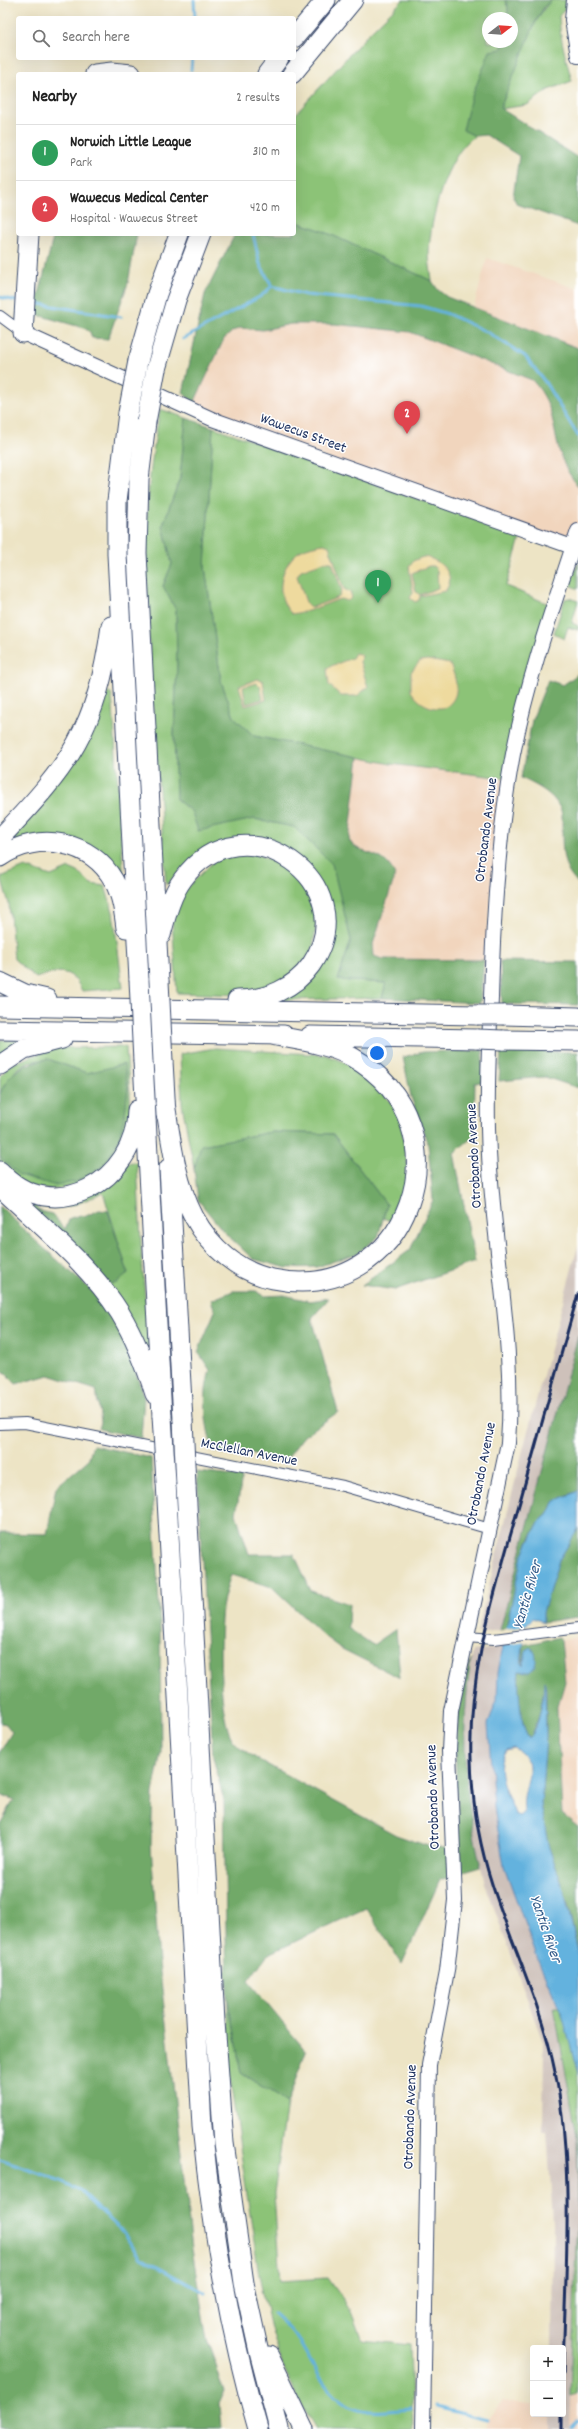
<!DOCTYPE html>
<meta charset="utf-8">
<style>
:root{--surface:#fff;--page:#f6f6f6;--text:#222;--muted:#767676;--line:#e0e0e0;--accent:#1a73e8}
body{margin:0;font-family:Dekko,sans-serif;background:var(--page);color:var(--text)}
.controls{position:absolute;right:12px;bottom:12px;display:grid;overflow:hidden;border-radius:4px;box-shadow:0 4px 16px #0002}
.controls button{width:36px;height:36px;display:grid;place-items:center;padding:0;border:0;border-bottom:1px solid var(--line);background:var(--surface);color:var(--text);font:20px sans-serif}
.compass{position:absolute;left:482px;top:12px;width:36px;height:36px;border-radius:50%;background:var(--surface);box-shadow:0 4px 16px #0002;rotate:73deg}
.you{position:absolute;left:377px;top:1053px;width:14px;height:14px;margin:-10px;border:3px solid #fff;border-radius:50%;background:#1a73e8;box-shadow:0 0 0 6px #1a73e833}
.badge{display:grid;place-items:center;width:26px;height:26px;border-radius:50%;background:var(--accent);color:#fff;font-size:13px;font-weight:700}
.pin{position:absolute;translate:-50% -33px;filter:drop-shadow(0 1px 2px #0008)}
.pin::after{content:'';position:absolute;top:21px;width:14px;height:12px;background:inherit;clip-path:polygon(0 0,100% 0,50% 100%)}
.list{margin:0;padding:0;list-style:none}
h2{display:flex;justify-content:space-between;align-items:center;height:52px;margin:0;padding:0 16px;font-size:17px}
h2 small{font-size:13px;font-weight:400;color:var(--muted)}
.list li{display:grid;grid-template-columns:26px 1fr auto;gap:12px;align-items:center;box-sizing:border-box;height:56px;padding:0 16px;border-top:1px solid var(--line)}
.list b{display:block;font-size:15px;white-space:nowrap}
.list p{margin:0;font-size:13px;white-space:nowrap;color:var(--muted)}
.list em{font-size:13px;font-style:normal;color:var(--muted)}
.icon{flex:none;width:22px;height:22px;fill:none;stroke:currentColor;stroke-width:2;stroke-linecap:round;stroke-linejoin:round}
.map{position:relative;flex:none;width:578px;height:2429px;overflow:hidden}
.search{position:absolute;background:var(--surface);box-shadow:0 4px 16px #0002;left:16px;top:16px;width:280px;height:44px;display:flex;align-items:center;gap:10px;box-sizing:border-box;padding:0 14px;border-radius:4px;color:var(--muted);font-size:15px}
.panel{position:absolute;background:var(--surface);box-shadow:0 4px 16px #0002;left:16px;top:72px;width:280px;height:164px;border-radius:4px}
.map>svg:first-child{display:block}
.built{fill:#f1d5bd}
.industrial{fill:#cec1ba}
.green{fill:#8cc377;stroke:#54796a;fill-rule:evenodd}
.forest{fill:#71a968;stroke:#466c63}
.sand{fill:#eeda9e;stroke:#84847e;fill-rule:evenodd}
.water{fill:#64b2de;stroke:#40709e;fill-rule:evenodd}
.pier{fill:#ede4c5}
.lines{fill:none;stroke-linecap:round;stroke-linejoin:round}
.stream{stroke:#64b2de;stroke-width:3}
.street-casing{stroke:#3a4a6d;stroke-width:12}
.secondary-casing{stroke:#3a4a6d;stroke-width:16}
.highway-casing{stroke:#3a4a6d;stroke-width:21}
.street{stroke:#fff;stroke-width:10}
.secondary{stroke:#fff;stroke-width:14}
.highway{stroke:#fff;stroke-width:19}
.rail{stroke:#1b2f5e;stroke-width:3}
.highway-bridge-casing{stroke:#3a4a6d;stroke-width:21;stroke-linecap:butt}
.highway-bridge{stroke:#fff;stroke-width:19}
.labels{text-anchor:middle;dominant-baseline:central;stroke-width:3;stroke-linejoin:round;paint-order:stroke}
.street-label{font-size:15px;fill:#1b2f5e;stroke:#fff}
.water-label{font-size:16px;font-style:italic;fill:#355d8b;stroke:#fff}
</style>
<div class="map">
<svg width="578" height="2429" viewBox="0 0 578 2429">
<rect width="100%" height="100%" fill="#fff"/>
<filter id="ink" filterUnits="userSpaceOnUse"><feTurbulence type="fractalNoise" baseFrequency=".025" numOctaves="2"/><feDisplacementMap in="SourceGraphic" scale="8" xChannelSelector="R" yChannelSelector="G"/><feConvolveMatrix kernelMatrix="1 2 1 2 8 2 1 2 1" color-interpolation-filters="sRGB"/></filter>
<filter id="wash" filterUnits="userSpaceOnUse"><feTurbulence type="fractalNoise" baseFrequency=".012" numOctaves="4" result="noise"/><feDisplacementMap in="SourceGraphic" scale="16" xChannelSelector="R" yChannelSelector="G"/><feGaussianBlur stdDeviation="0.9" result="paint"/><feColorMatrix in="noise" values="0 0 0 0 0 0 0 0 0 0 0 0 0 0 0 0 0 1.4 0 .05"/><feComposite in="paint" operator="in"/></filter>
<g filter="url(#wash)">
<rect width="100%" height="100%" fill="#ede4c5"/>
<path class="built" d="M487 258 578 289V348L474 307Z
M291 324H334L410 332 532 380 543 391 549 403 565 465 578 487V531L573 547 191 409 213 359 224 339 233 331 240 328 263 330Z
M359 757 391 764 504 778 484 960 381 959 374 956 373 944 395 876 388 862 381 857 356 849 349 840Z
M578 1637V1827L562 1815 557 1709 565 1682 561 1640Z
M578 2394V2429H486L487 2420 502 2401 533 2404V2414H563V2400Z"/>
<path class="industrial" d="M578 1246V1336L500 1630 477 1633 525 1442Z
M503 1647 498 1673 497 1700 489 1738 494 1807 504 1866 538 1960 559 2007H554L577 2136 578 2186 570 2429H550V2414H563V2348H552L553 2222 547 2131H543L544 2045 485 1883 475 1843 466 1785 465 1709 473 1651Z"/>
<path class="green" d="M403 0H505L508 8 507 18H488V42H503L502 49 463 129 475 136C446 154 430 220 429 253 429 262 431 272 432 281L323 231 294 221V139L296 138 294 116 370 32Z
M552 0H567L565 9 559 16C560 39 566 59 572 81L548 90 527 105 500 109C512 81 531 18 552 0Z
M160 409 186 418 180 478 163 525 172 564 163 586 176 610 177 666 174 735 176 799 192 812 198 830 254 819 294 827 333 864 351 940 338 980 386 983 382 998 280 1000 306 980 327 905 263 839 183 869 166 885C158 763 144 640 147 518 148 481 154 445 160 409Z
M213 427 521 535 506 586 551 605 504 778 391 764 254 736 234 717 221 681 205 567Z
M578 563V589L572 586 571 582Z
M569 598 578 601 572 623 578 626V630L568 627 564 639 554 633 565 599Z
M108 692 111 693 113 706 124 884 97 851 0 850 101 706Z
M249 851 296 871 318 915 312 952 288 981 245 995 177 993 172 920 178 897 216 859Z
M25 867 51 876 69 868 78 872 91 884 105 886 113 912 123 988 82 991C71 966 57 971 36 978L14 959 9 904 1 877Z
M0 1040H23L0 1059Z
M126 1047C127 1074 135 1107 126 1134 113 1177 55 1206 15 1179 10 1175 5 1169 0 1164V1156L119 1138 128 1088 113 1068 87 1073 48 1059 28 1062 16 1070 0 1094V1077L9 1065 53 1048Z
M215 1048 326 1055 352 1065 372 1078 400 1115 410 1184 394 1222 383 1218 387 1205 333 1134 272 1132 202 1145 194 1169 182 1104 180 1054Z
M131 1162 137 1163 142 1262 150 1354 15 1190 45 1202ZM103 1192 128 1273 103 1279 72 1241 57 1230 35 1206C40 1206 46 1208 51 1208 71 1209 86 1200 103 1192Z
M227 1994 241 2073 287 2103 274 2194 280 2281 328 2278 350 2309 362 2340 410 2345 413 2429H316L297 2397 283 2366 271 2329 259 2275 231 2086Z
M554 2007H559L563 2015 578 2074V2394L571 2396 578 2186 577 2136Z"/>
<path class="forest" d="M505 0H552L544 7 535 23 500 108 578 158V226L517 204 513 197 519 156 486 135 475 136 463 130 470 101 490 51 502 49 503 42H512V18H507L508 8Z
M294 221 323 231 432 281 438 290 447 297 578 348V487C574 480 568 473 565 466 550 434 559 409 532 380L410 332 334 324H291L263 330 240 328 233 331 224 339 194 403 183 393 205 294 235 234H294Z
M54 234H137L128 283 108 339 92 338 90 332 84 328 34 314Z
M186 418 213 427 205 567 221 681 234 717 254 736 359 757 349 840C360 858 385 848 395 876L373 944 374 956 382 959 484 960 480 1003 382 998 386 983 338 980 351 940 332 864 294 827 254 819 198 831 192 812 176 799 174 735 177 666 176 610 163 586 172 564 163 525 180 478Z
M578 674V883C558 868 563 836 562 814 557 795 538 786 521 778L532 720 548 680 563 685Z
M500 961 578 962V1005L502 1004Z
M483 1050 482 1082 475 1083 474 1136 454 1153 475 1262 395 1290 362 1285 410 1250 433 1200 428 1145 411 1097 403 1057 423 1052Z
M501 1051 578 1052V1088L545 1077 499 1081Z
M48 1059 87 1073 124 1064 128 1088 125 1114 119 1138 105 1165 76 1182 53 1185 19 1175 0 1157V1094C9 1071 25 1063 48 1059Z
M272 1132 333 1134 387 1205 378 1237 358 1253 317 1267 287 1268 253 1259 224 1232 198 1200 194 1169 201 1145Z
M0 1206 36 1241 96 1294 125 1338 144 1398 141 1438 99 1429 101 1422 96 1390 49 1375 16 1384 0 1368Z
M37 1210 52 1214 65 1229 70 1218 81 1215 84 1217 99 1210 108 1211 128 1273 117 1283 110 1284 103 1279 72 1241Z
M233 1291H256L265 1296 284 1295 310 1301 329 1298 312 1318 338 1412 304 1436 284 1462 247 1452 245 1458 213 1451C205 1423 202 1398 210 1370L198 1352 215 1311 211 1300Z
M578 1336V1491L565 1496 552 1504 547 1515 539 1522 531 1536 522 1556 506 1629 500 1630Z
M93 1445 151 1458 160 1623 161 1752 153 1793 151 1845 159 1963 192 2249 207 2340 225 2391 219 2404 221 2429H0V1824L14 1800 0 1794V1752L12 1732 6 1724 0 1723V1533L47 1534 56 1487 88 1460Z
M197 1472 242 1477 236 1514 249 1554H294L311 1591 349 1604 348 1628 373 1645 396 1629 400 1678 340 1648 325 1637 272 1587 231 1575C227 1586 224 1596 222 1608 219 1633 218 1720 233 1740 240 1749 250 1754 259 1760L396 1835 431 1847 448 1848 452 1876 440 1880 402 1964 366 1908 267 1955 248 1981 306 2051 287 2103 241 2073 227 1994 224 1801 213 1757Z
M578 1528V1617L543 1622V1612L559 1560Z
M559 1637 561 1640 565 1682 557 1709 562 1814 578 1827V1951L567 1900 548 1845 541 1804 546 1736V1690L545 1685 540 1713 531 1738 527 1736C520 1717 518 1692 518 1672L525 1670V1656L522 1665 524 1645Z
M471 1659C460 1730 464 1798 481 1867L461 1873C459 1802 446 1728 471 1659Z"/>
<path class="sand" d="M324 544 329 546 344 589 350 592 352 597 348 601 340 599 308 611 292 614C273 597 280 564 300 551 307 547 316 545 324 544ZM324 562H332L342 590 339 597 310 608 306 602 297 576 301 570Z
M423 557C438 558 459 575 445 591L420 596 419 600 415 602 410 598 413 592 409 566 413 561ZM429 566H433L437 570 438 588 420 595 416 592 412 573Z
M355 653 362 655 360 662 368 687 357 696H341L329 685 327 669 331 666 352 658Z
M428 660 450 664C456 679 462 696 446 707 432 711 418 703 411 691V672L420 661Z
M258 679 263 681 266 700 245 706 239 686ZM256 683 260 686 263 699 246 704 243 687Z"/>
<path class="water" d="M578 1491V1529L559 1560 543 1612V1622L533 1618 526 1626 521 1662 523 1665 526 1651 531 1647C538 1654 538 1667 529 1672L519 1671C517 1681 521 1732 529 1738 539 1731 544 1694 544 1681L545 1684 546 1736 541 1804 548 1845 563 1887 578 1951V2074L562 2014 538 1960 504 1866 494 1807 488 1724 497 1700 498 1673 506 1629 522 1556 539 1522 547 1515 555 1501ZM514 1748C538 1761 527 1778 524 1797 523 1802 524 1808 524 1813L520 1816 515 1814C508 1793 492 1771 506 1750Z"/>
<path class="pier" d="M528 1626 526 1642 502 1645 504 1629Z"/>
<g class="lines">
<path class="stream" d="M194 0 195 18
M191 70 192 58
M253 234 260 264 272 286
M0 297 16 301
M34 303 121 317
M183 339 261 296 272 286 306 295 421 306 448 314 487 332 525 356 545 382 578 436
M0 2160 45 2175 80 2191 124 2233 141 2258 205 2293
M273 2313C282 2321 292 2330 298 2340 314 2365 327 2401 359 2409 376 2414 395 2410 411 2409
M436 2407 487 2420
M572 2427 578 2421"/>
</g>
</g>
<g filter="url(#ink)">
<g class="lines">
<g class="street-casing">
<path id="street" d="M0 316 23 333
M0 1424 25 1423 343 1486 490 1529
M466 1637 494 1639 578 1628"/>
</g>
<g class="secondary-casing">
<path id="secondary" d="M574 0 572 20 578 56
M23 333 212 419 578 549
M423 2429 429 2065 447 1971 455 1900 449 1751 451 1711 508 1443C516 1337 490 1234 488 1128 487 1085 489 1042 491 998 493 917 498 834 513 754 528 678 554 604 578 531"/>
</g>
<g class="highway-casing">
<path id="highway" d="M294 38 326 0
M95 74 112 72 131 74
M267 74 279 58
M292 74 353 0
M23 333 29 234
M138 361 157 294 179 234
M156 369 176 300 201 234
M128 413 117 501V554L139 980
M146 422 139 479 137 553 159 981
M0 838C70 765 97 729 111 626
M0 857C38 831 91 840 114 881 122 896 124 912 126 928
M161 935C166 916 171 895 183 879 243 796 367 883 311 965 294 989 266 1000 237 1000
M0 982 25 994 47 999
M0 1006 477 1015
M504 1015 578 1017
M0 1030 284 1035
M310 1036 477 1039
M503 1040 578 1041
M143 1061 162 1416
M163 1061 166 1115
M0 1065 24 1049 62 1039
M165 1103C171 1141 176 1183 194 1217 210 1247 238 1272 273 1279 408 1307 474 1126 352 1057 329 1044 297 1040 271 1035
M169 1168 183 1420
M0 1171C52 1229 137 1181 137 1110
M0 1187C40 1225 91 1266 120 1313 135 1338 146 1366 155 1394
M166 1482 202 2126C212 2228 229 2330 258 2429
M186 1486 215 2022 224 2143 244 2283 259 2352 279 2429
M269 2356 304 2429"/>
</g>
<use href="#street" class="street"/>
<use href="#secondary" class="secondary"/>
<use href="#highway" class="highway"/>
<path class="rail" d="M563 2374C565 2270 576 2160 552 2058 538 1998 511 1943 492 1884 479 1844 472 1801 471 1759 468 1676 493 1598 515 1519 536 1444 557 1369 578 1294
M562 2429V2414"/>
<g class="highway-bridge-casing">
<path id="highway-bridge" d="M128 413 138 361
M146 422 156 369
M139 980 143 1061
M159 981 163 1061
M477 1015H504
M477 1039 503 1040
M162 1416 166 1482
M183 1420 186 1486"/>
</g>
<use href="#highway-bridge" class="highway-bridge"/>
</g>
</g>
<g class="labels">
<g class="street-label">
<text transform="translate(303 434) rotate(20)">Wawecus Street</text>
<text transform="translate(487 830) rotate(-83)">Otrobando Avenue</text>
<text transform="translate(475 1156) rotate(-93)">Otrobando Avenue</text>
<text transform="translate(249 1453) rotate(11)">McClellan Avenue</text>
<text transform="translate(482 1474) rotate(-79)">Otrobando Avenue</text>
<text transform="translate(434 1797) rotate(-92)">Otrobando Avenue</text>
<text transform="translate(411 2117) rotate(-88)">Otrobando Avenue</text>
</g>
<g class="water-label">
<text transform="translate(528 1595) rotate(-74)">Yantic River</text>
<text transform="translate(545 1929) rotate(71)">Yantic River</text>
</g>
</g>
</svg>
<div class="controls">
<button>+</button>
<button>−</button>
</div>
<svg class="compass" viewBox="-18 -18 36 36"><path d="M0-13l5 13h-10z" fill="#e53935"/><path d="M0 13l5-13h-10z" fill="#767676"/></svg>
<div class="you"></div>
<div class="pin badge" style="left:378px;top:603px;background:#2e9e5b">1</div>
<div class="pin badge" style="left:407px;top:434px;background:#e0444e">2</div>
<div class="search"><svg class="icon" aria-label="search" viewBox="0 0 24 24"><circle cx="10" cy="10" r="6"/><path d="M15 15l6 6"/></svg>Search here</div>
<section class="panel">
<h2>Nearby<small>2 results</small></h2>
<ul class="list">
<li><span class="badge" style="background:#2e9e5b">1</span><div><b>Norwich Little League</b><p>Park</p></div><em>310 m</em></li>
<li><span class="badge" style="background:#e0444e">2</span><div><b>Wawecus Medical Center</b><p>Hospital · Wawecus Street</p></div><em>420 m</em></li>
</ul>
</section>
</div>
